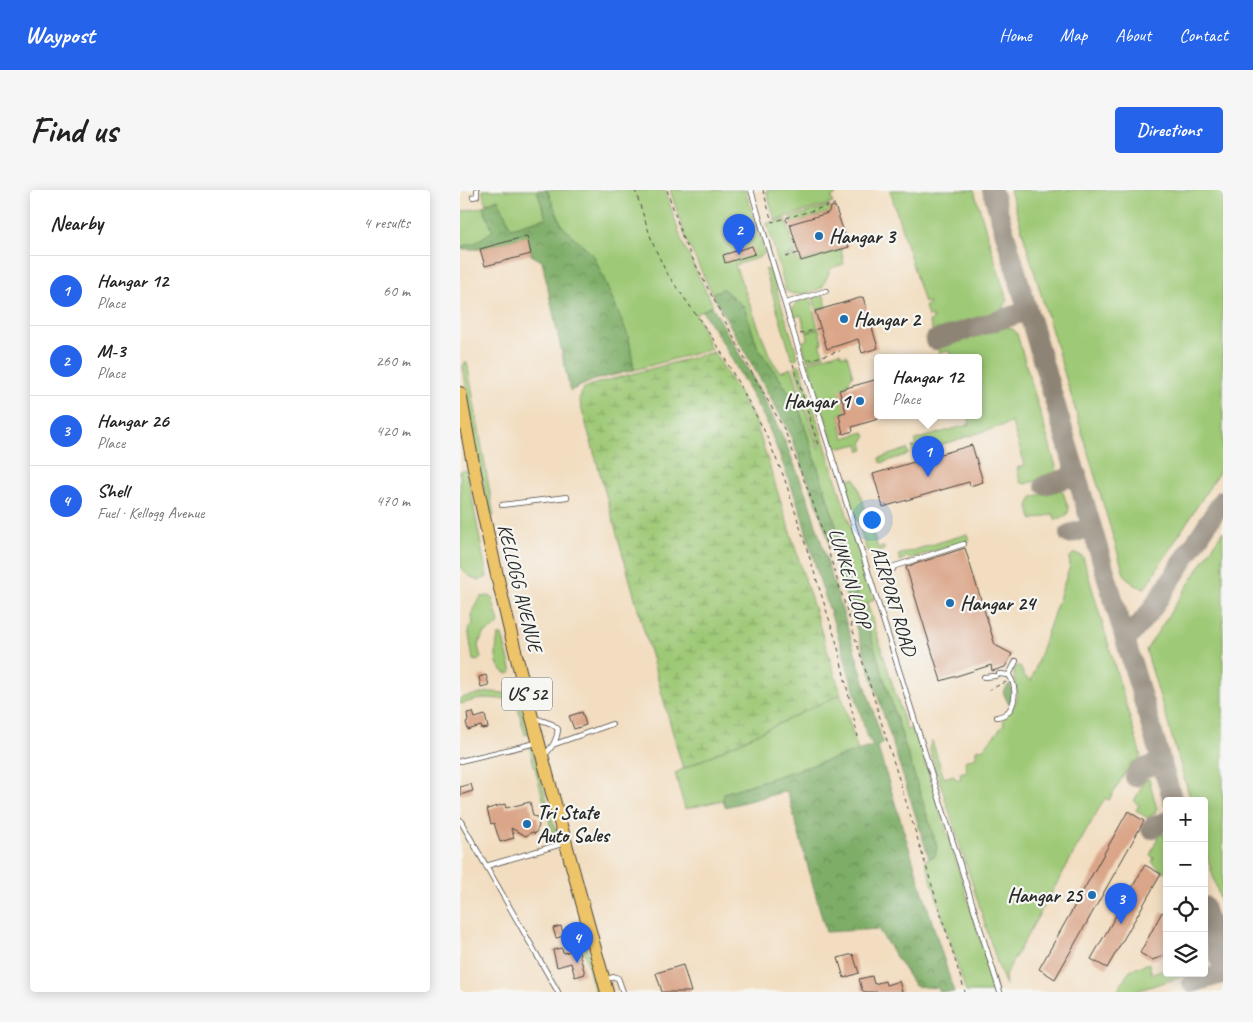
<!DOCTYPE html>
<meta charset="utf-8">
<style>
:root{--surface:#fff;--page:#f6f6f6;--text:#222;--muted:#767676;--line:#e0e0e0;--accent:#2563eb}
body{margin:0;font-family:Caveat,sans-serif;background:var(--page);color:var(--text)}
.controls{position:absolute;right:15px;bottom:15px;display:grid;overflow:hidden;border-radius:5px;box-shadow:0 2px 12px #0003}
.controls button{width:45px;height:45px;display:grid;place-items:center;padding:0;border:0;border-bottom:1px solid var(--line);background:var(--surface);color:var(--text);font:25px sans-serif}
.you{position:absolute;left:411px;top:329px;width:18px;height:18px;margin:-12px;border:4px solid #fff;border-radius:50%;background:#1a73e8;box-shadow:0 0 0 8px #1a73e833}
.badge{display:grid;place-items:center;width:32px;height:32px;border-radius:50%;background:var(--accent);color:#fff;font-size:16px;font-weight:700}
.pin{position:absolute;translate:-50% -41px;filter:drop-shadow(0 1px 2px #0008)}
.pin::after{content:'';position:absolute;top:26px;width:18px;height:15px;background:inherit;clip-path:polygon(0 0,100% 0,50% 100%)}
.popup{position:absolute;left:414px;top:164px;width:108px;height:65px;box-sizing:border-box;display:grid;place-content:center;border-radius:5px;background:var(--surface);filter:drop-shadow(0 1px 4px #0005);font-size:16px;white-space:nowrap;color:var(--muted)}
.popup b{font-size:19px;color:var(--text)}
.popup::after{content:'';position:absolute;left:50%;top:100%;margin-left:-10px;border:10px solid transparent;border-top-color:var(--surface)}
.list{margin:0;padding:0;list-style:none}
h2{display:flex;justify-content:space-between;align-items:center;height:65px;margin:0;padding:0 20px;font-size:21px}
h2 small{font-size:16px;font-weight:400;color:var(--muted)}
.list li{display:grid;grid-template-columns:32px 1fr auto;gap:15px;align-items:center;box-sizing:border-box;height:70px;padding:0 20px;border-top:1px solid var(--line)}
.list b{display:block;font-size:19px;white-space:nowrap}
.list p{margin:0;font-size:16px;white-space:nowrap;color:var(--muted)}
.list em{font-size:16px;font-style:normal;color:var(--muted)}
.icon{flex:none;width:28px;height:28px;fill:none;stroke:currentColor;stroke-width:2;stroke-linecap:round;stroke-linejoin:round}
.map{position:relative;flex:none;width:763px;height:802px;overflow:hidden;border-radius:5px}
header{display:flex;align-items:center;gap:30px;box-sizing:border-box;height:70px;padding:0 25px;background:var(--accent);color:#fff}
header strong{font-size:24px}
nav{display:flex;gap:28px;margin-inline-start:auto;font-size:18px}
.intro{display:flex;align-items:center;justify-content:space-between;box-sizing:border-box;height:120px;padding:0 30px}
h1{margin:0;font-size:35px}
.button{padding:12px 22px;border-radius:5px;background:var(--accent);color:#fff;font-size:18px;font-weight:700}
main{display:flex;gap:30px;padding:0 30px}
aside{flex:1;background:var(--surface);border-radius:5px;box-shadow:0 2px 12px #0003}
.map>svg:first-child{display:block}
.grass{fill:#9ec976;stroke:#647a50}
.forest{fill:url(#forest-crowns);stroke:#546c49}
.wetland{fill:url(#wetland-marsh);stroke:#647a50}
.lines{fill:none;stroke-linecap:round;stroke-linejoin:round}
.taxiway{stroke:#8e8476;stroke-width:20}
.building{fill:#daa588}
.service-casing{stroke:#494641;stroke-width:6}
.primary-casing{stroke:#494641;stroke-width:14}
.path{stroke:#494641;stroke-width:1;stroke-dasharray:4 4;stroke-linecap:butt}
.service{stroke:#fff;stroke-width:4.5}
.primary{stroke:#eec469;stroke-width:12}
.poi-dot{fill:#1f6fb2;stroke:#f6f6f2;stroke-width:2}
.labels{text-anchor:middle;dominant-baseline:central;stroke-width:4.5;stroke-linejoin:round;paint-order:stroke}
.shield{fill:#f6f6f2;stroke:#686867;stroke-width:1}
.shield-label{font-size:19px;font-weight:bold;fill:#2b2b2b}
.poi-label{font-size:20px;font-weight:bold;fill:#2b2b2b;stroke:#f6f6f2;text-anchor:start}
.street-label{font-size:20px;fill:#2b2b2b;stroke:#f6f6f2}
</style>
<header>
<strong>Waypost</strong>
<nav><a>Home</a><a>Map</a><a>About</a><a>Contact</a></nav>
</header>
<div class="intro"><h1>Find us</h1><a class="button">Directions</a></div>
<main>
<aside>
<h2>Nearby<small>4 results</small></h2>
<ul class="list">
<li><span class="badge">1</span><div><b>Hangar 12</b><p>Place</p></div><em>60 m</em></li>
<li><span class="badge">2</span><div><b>M-3</b><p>Place</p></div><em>260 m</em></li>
<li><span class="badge">3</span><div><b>Hangar 26</b><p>Place</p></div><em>420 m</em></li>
<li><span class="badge">4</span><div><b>Shell</b><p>Fuel · Kellogg Avenue</p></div><em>470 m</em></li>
</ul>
</aside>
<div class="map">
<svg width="763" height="802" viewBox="0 0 763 802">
<defs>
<pattern id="forest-crowns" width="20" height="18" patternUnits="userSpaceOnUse" patternTransform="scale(1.25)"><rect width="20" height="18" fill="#7ead67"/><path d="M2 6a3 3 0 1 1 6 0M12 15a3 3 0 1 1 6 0" fill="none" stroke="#678d55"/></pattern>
<pattern id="wetland-marsh" width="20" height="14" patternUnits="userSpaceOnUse" patternTransform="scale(1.25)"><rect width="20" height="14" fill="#9ec976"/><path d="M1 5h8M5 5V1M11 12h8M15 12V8" fill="none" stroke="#81a361"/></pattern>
</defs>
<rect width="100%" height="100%" fill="#f6f6f2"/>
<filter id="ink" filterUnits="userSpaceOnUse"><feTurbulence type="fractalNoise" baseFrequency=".02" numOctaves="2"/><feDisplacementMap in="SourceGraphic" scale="10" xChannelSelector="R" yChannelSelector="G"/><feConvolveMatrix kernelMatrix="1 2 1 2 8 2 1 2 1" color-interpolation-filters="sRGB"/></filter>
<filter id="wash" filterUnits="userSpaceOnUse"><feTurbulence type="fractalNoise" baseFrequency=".0096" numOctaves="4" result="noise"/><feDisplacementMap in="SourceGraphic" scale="20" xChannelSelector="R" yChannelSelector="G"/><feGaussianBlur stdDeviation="1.12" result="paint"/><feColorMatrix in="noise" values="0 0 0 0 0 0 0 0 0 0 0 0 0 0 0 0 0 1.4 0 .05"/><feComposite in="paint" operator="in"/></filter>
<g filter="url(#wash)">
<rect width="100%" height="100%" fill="#f2ddc0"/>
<path class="grass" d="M22 0H77L86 28 51 38 38 9 26 14Z
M87 0H205L223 54 253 115 236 124 251 159 174 180 169 148 134 66 102 36Z
M210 0H285L305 63 298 68 275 75 310 167 320 182 332 178 358 258H360L335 177 338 174 340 176 414 410 407 413 447 540 454 538 537 802H506L465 670 475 666 477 657 338 215 298 158 284 117 263 99 252 103 227 52Z
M306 0H375L376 5 371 7 373 13 315 30Z
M430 0H514L547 111 544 117 539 121 473 142 469 131 473 130 472 126 468 127 465 116 469 115 468 112 464 113Z
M550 0H763V276L685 398 674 395 664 384Z
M369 16 371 22 331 34 330 28Z
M23 17 33 41 15 53 0 57V22Z
M326 29 336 63 325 66V68L336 65 339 72 381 59 384 74 371 78 362 98C349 102 339 108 326 101L307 33Z
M308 79 310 80 338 167 335 170 332 169 305 80Z
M364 106 367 117 357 120 353 107Z
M350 107 358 138 346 142 341 125 334 127 332 120 336 113Z
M545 137 553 139 557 144 597 280 593 286 565 294 560 292 557 278 565 275 552 233 505 247 503 243 504 248 453 263 452 257 457 256 455 250 510 234 508 226H518V168H492L489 161 479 163 477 158Z
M359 139 362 152 360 156 364 165 347 170 342 152 348 149 347 143Z
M380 162 382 166 387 165 393 186 391 187 386 198V222L379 224 382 236H380L384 248 404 242 406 247 402 253 404 260 400 261 398 254 381 258 374 255 348 172Z
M5 172H7L34 326 29 327 3 177Z
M447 259 449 264 421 273 419 268Z
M4 280 7 281 27 387 18 391C10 387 2 382 0 373V281Z
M395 288 418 358 424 357V360L413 364 407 361 385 293 387 290Z
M597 299 603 302 609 320 606 326 596 330 593 324 572 330 568 316 572 307Z
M763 341V719L744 656V611H731L686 460Z
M507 344 509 350 449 369 448 366 440 371 438 365Z
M613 364H618L623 367 681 566 678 570 671 573 649 610 645 608 545 785 546 796 538 775 469 558 472 551 484 588 494 585 496 590 501 588 500 583 507 581 505 571 516 567V560L524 558 544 534 543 530C547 525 552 520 555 514 563 501 549 489 556 476H560L564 486 571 491 610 376 609 368Z
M28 406 32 407 39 433 36 437 23 444 18 456 21 468 17 471 13 470 8 438 13 434 12 426 16 414 21 407Z
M38 445H42L52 482 48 484C32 477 36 461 38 445Z
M30 502 57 504 69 544 65 545 55 507 41 509 24 508 0 514V508Z
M381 504 398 561 264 603 263 610 225 619 215 583Z
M69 556H72L97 646 95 649H94Z
M686 589H689L697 619 695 623 687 628 676 620 679 615 674 611Z
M704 644 707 652V680L703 682 692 672 694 668 690 665 699 645Z
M122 744 124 746 139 802H135L120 746Z
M689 773 692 784 707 779V783H734L673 802H657L670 780Z"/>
<path class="forest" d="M77 0H87L102 36 134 66 169 148 174 180 134 190 110 201 82 71 71 65 66 47 20 59H0V57L15 53 33 41 23 16 38 9 51 38 86 28Z
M263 99 284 117 298 158 338 215 477 657 475 666 469 668 358 317 328 239 252 103Z
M252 116 299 199 324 249 348 309 423 553 418 558 494 802H480L478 798 455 796 418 739 366 742 327 601 265 617 263 610 264 603 413 556 407 547 382 458 359 388 339 317 323 274 307 233 263 153 242 121Z
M550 493 552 505 550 513H548L543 502Z"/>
<path class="wetland" d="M254 162 295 230 381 504 223 579 119 209 124 198 134 194Z"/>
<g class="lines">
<path class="taxiway" d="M532 0 713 611
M475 150 568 121
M585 295 617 285
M609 344 632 337
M666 451 692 419 763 310
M675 587 679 580 702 572
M691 639 694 636 707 631
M744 716 763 780
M732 793 763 784"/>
</g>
<g id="blocks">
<path class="building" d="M375 16 389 57 341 71 330 34 368 23 371 17Z
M67 46 71 64 25 76 20 59Z
M292 56 295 64 265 73 263 65Z
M403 107 418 158 402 163 398 149 367 159 355 121Z
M418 189V229L392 237 393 241 383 244 379 224 386 222 379 200Z
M512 255 523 292 510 296 509 292 423 317 413 284Z
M505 358 535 455 552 464 545 477 532 481 531 475 481 491 446 377Z
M26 485 29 495 21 497 19 487Z
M13 522 15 528 25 525 28 538 22 539 21 536 8 540 6 532 8 531 7 523Z
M122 522 126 535 114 539 109 526Z
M11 594 13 601 0 605V597Z
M70 612 73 626 77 627 79 636 75 644 72 642 66 646 51 638 54 648 40 652 34 633 31 634 27 619 45 614 46 618Z
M668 621 684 631 595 789 579 779Z
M685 675 701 684 647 778 631 769Z
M702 722 707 724V765L692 770 680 763Z
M101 736 104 746 96 748 93 738Z
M101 758 104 763 118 759 125 784 115 787 111 773 97 777 93 760Z
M393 764 399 783 384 788 378 768Z
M223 775 231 802H202L196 783Z
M412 786 414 794 425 791 426 795 439 791 442 802H405L402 800 399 789Z"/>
</g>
</g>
<g filter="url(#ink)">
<use href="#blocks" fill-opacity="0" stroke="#494641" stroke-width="1"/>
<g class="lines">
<g class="service-casing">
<path id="service" d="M291 0 342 171 540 802
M13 7 17 6V0
M326 113 366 101
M42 315 107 307
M433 379 432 377 504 354
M549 485 556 471
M524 487 535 486
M537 527C557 524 558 498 549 485L539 484
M75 528 92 534 98 539C97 551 92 557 84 566
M95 554 152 534
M0 571 76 553
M0 630 98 802
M26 676 105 653
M145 789 155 787 158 788 163 802"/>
</g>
<g class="primary-casing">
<path id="primary" d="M0 203C35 406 92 604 147 802"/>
</g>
<path class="path" d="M175 0 193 54 206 82 258 156 303 238 324 287 377 454 398 547
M207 0 225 54 290 179 324 239 355 318 505 802
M303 0 312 32 375 14
M326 29 329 35 330 34
M326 67 338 63
M340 144 360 138
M348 170 380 161
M333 174 359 258
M528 500 546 492"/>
<use href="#service" class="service"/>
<use href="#primary" class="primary"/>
</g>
</g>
<g class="poi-dot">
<circle cx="359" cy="46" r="5"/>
<circle cx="384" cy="129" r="5"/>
<circle cx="400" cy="211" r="5"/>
<circle cx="490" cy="413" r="5"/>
<circle cx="67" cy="634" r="5"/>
<circle cx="632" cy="705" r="5"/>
</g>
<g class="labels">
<rect class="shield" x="42" y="487.5" width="50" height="33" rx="4"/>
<g class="shield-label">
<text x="67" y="504">US 52</text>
</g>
<g class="poi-label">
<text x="369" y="46">Hangar 3</text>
<text x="394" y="129">Hangar 2</text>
<text x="390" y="211" text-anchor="end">Hangar 1</text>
<text x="500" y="413">Hangar 24</text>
<text x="77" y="622">Tri State<tspan x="77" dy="23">Auto Sales</tspan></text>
<text x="622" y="705" text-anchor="end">Hangar 25</text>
</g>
<g class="street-label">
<text transform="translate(390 388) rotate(73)">LUNKEN LOOP</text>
<text transform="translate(60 398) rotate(76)">KELLOGG AVENUE</text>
<text transform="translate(434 411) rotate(73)">AIRPORT ROAD</text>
</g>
</g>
</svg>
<div class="controls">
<button>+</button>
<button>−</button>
<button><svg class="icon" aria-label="locate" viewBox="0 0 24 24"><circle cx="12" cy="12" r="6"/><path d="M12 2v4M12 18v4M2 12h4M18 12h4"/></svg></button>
<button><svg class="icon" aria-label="layers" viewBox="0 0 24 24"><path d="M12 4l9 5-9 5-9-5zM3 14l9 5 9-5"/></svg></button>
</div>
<div class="you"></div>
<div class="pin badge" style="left:468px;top:287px">1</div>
<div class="popup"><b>Hangar 12</b>Place</div>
<div class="pin badge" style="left:279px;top:65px">2</div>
<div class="pin badge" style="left:661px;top:734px">3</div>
<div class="pin badge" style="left:117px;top:773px">4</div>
</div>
</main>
